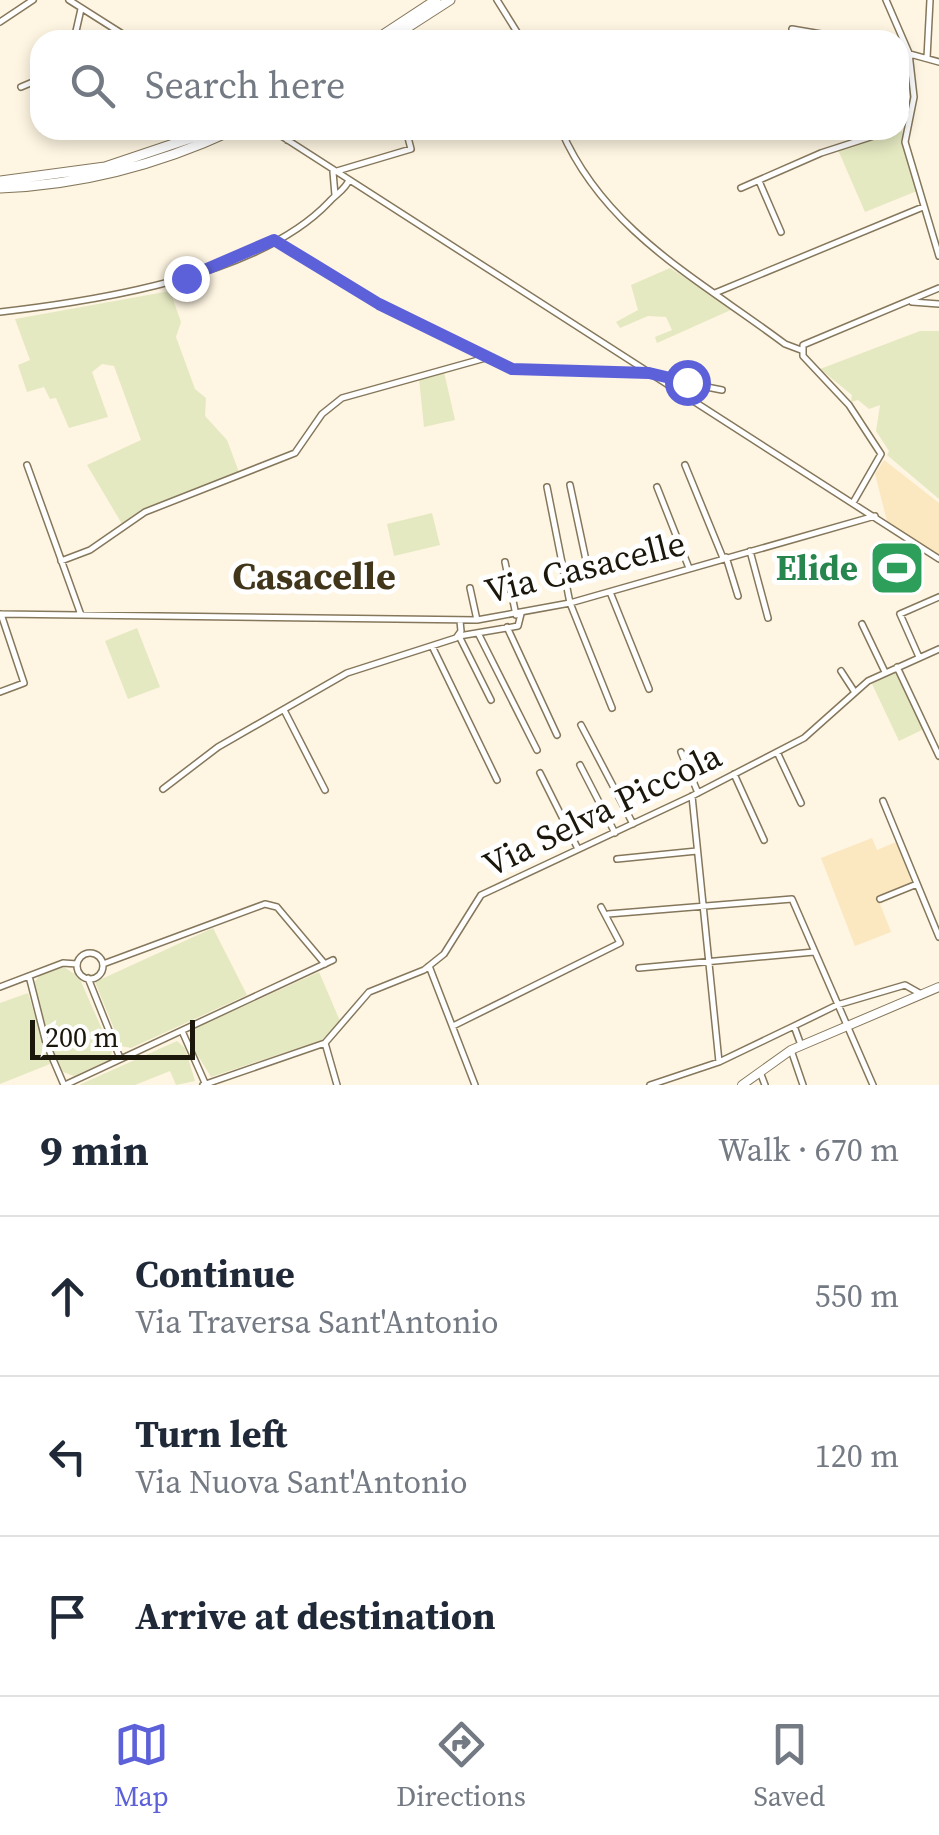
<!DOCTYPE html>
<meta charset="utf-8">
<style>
:root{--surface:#fff;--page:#f6f6f7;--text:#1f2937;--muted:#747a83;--line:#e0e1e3;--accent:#5d61d9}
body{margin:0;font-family:"Source Serif 4",serif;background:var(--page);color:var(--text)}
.scale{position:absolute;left:30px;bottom:25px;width:165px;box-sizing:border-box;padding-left:10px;border:5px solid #1c170b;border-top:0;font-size:28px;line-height:35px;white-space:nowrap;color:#1c170b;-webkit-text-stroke:8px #fff;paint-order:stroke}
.stop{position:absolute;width:30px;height:30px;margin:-22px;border:8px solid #5d61d9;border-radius:50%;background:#fff}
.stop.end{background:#5d61d9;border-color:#fff;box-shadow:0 2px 10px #0008}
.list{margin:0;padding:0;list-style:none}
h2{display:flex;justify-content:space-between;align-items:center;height:130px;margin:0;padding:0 40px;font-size:42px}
h2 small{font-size:32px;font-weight:400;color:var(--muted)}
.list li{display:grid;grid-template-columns:65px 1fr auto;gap:30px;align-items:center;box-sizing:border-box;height:160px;padding:0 40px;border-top:2px solid var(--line)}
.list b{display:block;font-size:38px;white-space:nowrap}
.list p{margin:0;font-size:32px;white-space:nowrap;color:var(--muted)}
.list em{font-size:32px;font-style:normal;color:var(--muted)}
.icon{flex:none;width:55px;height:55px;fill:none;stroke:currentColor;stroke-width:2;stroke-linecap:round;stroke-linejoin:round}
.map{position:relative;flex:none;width:939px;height:1085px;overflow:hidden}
.search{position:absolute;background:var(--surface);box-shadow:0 5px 15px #0003;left:30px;right:30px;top:30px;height:110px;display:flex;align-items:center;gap:25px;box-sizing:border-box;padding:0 35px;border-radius:30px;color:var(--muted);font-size:38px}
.sheet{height:610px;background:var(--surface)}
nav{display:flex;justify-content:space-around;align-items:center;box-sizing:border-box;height:140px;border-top:2px solid var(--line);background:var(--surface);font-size:28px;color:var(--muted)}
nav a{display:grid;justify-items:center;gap:5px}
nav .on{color:var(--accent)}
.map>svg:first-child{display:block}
.built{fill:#fbe8c1}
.green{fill:#e5e9c1}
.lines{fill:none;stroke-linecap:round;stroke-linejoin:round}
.minor-casing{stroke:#85775b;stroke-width:8}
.major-casing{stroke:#85775b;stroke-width:10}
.highway-casing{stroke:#85775b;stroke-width:11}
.minor{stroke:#fff;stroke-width:5}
.major{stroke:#fff;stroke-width:8}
.highway{stroke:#fff;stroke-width:9}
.route{stroke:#5d61d9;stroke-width:12}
.labels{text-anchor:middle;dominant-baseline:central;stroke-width:10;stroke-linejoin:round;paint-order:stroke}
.street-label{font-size:35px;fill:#1c170b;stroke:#fff}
.leisure-label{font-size:35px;font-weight:bold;fill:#27864d;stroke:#fff;text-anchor:end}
.neighbourhood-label{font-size:38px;font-weight:bold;fill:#41351a;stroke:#fff}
</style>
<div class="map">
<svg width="939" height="1085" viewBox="0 0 939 1085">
<rect width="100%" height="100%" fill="#fef5e2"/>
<path class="built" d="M884 460 939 503V556L887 521 875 474Z
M872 838 877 850 896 842 914 888 880 904 891 932 855 946 821 858Z"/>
<path class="green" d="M902 131 917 191 865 212 838 150Z
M670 268 733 309 657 343 655 337 672 330 666 317 648 316 620 328 616 322 638 310 631 285Z
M170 291 181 322 176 337 195 389 206 398 205 416 227 440 240 475 145 511 122 524 87 465 141 440 114 366 102 364 92 372 108 417 69 428 56 398 50 399 44 387 27 392 18 365 30 360 15 319Z
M920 331H939V499L887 455 889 451 876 431 880 405 869 409 858 400 851 402 852 395 820 369Z
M444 372 455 420 424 427 419 379Z
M432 513 440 545 394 556 387 524Z
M137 628 160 687 128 699 105 641Z
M897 671 924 729 899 741 872 684Z
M213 928 247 995 131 1048 121 1046 95 982Z
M64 967 79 977 112 1052 109 1060 74 1076 63 1072 49 1042 34 983 40 975Z
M319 972 340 1021 322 1040 211 1077 189 1041 193 1029Z
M28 993 50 1064 0 1084V1003Z
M177 1041 185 1048 195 1081 176 1085 170 1071 135 1085H79Z"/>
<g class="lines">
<g class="minor-casing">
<path id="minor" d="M69 0 132 40
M497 0 522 40
M886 0 909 53 914 97 905 142 939 256
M0 22 33 0
M792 29 856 40
M74 40 81 9
M899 51 939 62
M927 58 930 0
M21 87 40 79
M272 130 939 559
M561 130C605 232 700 280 785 344L801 350
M287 140 297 135 298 130
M337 171 411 149 406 130
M333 172 335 195
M759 181 781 232
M741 188 821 153 892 130
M274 240 379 303 512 369 648 373
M715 293 923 207
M912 302 939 304
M0 312C97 301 259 276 329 202 336 194 345 190 349 180
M661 378 722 390
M27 465 81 615
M685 465 723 558
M547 487 570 603 612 708
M657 487 689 568
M854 501 881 454 849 405 803 356V345L939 288
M750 551 768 618
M726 557 738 596
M61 561 90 550 145 512 295 453 322 414 342 398 489 357
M505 562 516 615
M563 571 587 565 570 485
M490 580 508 577
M470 588 477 620
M610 592 649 689
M0 614 477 620 570 603 875 516
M862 624 885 672
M507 627 557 735
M478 633 537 750
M459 636 518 626 521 614
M459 636 491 700
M432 646 497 780
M919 657 900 614 939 597
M897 667 939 756
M841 671 854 691
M0 692 24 683 1 614
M284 710 325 790
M581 725 633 824
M681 752 698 793
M777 752 801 803
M580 765 615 833
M540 773 578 849
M734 774 764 840
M163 789 218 747 347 673 456 638 461 631 460 621
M692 796 719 1062
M883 801 939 937
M617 859 697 851
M880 899 917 884
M608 914 792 899 873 1085
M77 966a13 13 0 1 1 26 0a13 13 0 1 1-26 0Z
M103 964 265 904 277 907 325 964
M429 966 475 1085
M639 968 814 952
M29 976 46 1043 64 1085
M88 978 120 1058
M0 987 63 963 77 964
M453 1026 620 943 601 907
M794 1026 837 1005 905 985 921 994
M182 1031 205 1083
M325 1043 337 1085
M791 1050 803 1085
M760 1072 765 1085
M65 1085 333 960
M203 1085 325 1043 369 992 424 970 444 954 481 895 692 796 804 738 868 681 939 649
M650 1085 719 1062 794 1026 801 1045"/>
</g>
<g class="major-casing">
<path id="major" d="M742 1085 791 1050 939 987"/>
</g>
<g class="highway-casing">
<path id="highway" d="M375 40 436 0
M388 40 450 0
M0 181 105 167 215 130
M0 188C81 185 160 164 233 130"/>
</g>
<use href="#minor" class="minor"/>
<use href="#major" class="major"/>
<use href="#highway" class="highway"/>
</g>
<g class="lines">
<path class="route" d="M186 278 274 240 379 304 512 369 649 373 687 382"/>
</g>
<defs>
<g id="stadium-square" transform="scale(2.875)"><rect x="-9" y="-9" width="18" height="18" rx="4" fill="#2e9e5b" stroke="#fff"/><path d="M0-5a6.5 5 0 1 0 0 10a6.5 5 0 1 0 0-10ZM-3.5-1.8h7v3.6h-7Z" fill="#fff"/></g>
</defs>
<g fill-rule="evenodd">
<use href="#stadium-square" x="897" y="568"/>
</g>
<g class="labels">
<g class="street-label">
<text transform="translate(585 567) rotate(-14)">Via Casacelle</text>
<text transform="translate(602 810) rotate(-26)">Via Selva Piccola</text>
</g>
<g class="leisure-label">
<text x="858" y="568">Elide</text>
</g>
<g class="neighbourhood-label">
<text x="314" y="576">Casacelle</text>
</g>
</g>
</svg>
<div class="scale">200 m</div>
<div class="stop" style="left:687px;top:382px"></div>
<div class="stop end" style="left:186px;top:278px"></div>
<div class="search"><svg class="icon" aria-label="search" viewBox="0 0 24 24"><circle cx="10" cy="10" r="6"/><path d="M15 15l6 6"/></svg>Search here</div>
</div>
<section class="sheet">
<h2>9 min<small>Walk · 670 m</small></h2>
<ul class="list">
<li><svg class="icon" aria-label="ahead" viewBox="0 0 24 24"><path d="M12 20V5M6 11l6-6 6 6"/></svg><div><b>Continue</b><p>Via Traversa Sant'Antonio</p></div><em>550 m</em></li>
<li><svg class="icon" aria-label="left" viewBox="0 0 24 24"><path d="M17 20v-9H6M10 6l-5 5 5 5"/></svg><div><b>Turn left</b><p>Via Nuova Sant'Antonio</p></div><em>120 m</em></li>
<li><svg class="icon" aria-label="arrive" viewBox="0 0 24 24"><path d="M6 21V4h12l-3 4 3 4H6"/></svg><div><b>Arrive at destination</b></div></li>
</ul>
</section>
<nav>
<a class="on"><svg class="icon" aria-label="map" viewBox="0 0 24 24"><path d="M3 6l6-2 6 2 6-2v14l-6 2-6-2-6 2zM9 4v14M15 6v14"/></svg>Map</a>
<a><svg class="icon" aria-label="directions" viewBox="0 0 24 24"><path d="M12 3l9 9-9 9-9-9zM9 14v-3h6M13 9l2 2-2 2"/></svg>Directions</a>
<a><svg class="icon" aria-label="saved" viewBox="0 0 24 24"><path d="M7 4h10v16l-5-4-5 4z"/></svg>Saved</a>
</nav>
